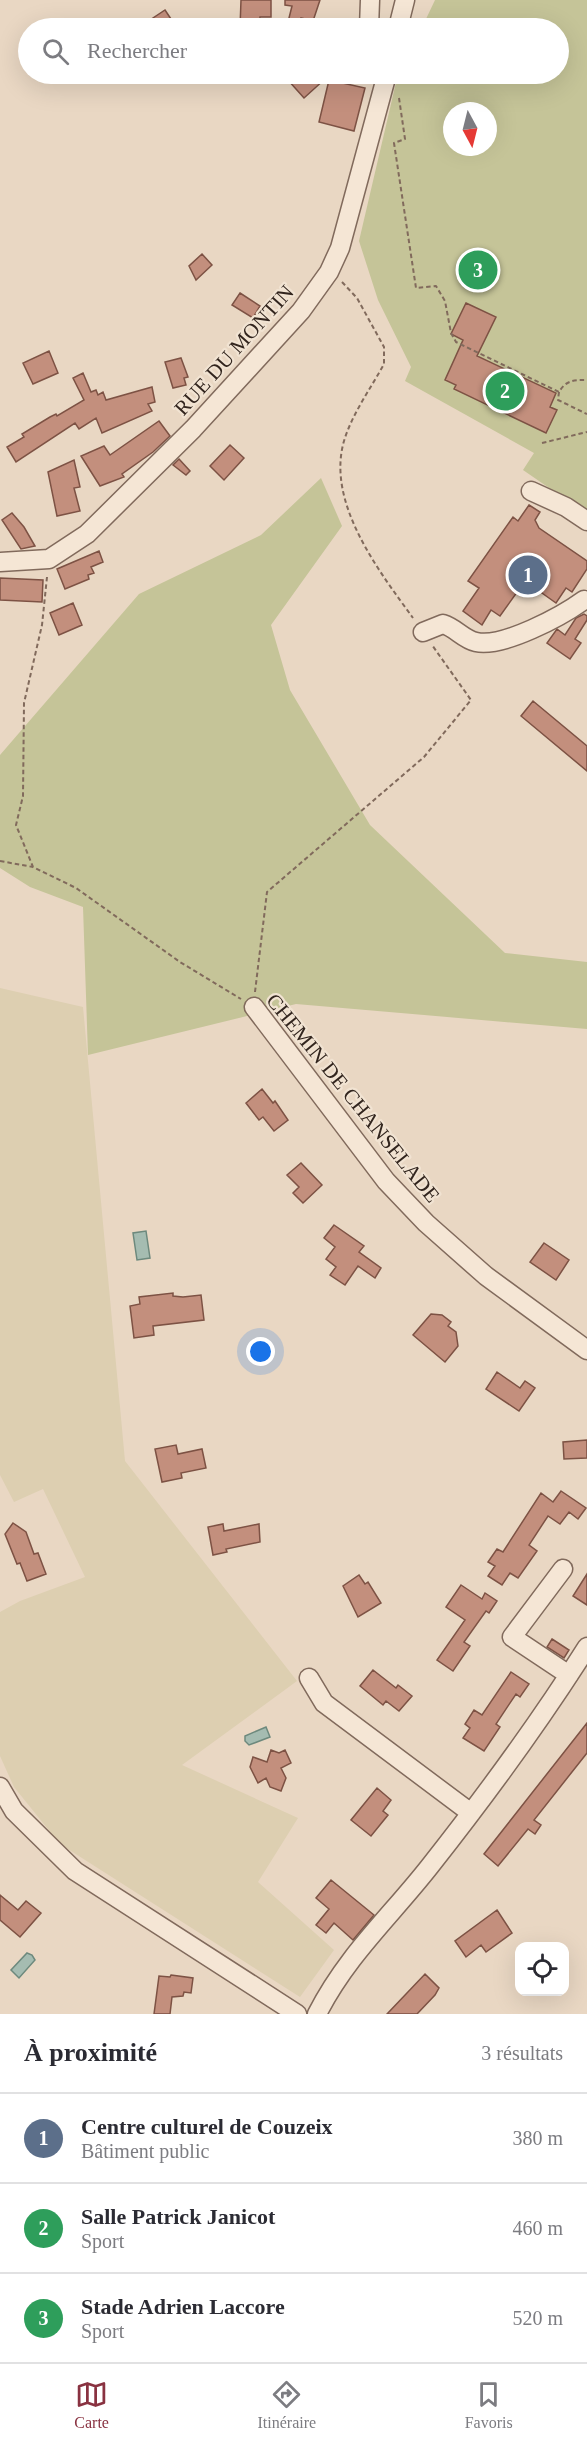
<!DOCTYPE html>
<html lang="fr">
<meta charset="utf-8">
<style>
:root{--surface:#fff;--page:#f2f2f3;--text:#2b2b33;--muted:#7c7c81;--line:#e1e1e2;--accent:#893241}
body{margin:0;font-family:Georgia,serif;background:var(--page);color:var(--text)}
.controls{position:absolute;right:18px;bottom:18px;display:grid;overflow:hidden;border-radius:12px;box-shadow:0 6px 24px #0002}
.controls button{width:54px;height:54px;display:grid;place-items:center;padding:0;border:0;border-bottom:2px solid var(--line);background:var(--surface);color:var(--text);font:30px sans-serif}
.compass{position:absolute;left:443px;top:102px;width:54px;height:54px;border-radius:50%;background:var(--surface);box-shadow:0 6px 24px #0002;rotate:173deg}
.you{position:absolute;left:261px;top:1352px;width:21px;height:21px;margin:-15px;border:4px solid #fff;border-radius:50%;background:#1a73e8;box-shadow:0 0 0 9px #1a73e833}
.badge{display:grid;place-items:center;width:39px;height:39px;border-radius:50%;background:var(--accent);color:#fff;font-size:20px;font-weight:700}
.pin{position:absolute;translate:-50% -50%;border:3px solid #fff;box-shadow:0 2px 6px #0006}
.list{margin:0;padding:0;list-style:none}
h2{display:flex;justify-content:space-between;align-items:center;height:78px;margin:0;padding:0 24px;font-size:26px}
h2 small{font-size:20px;font-weight:400;color:var(--muted)}
.list li{display:grid;grid-template-columns:39px 1fr auto;gap:18px;align-items:center;box-sizing:border-box;height:90px;padding:0 24px;border-top:2px solid var(--line)}
.list b{display:block;font-size:22px;white-space:nowrap}
.list p{margin:0;font-size:20px;white-space:nowrap;color:var(--muted)}
.list em{font-size:20px;font-style:normal;color:var(--muted)}
.icon{flex:none;width:33px;height:33px;fill:none;stroke:currentColor;stroke-width:2;stroke-linecap:round;stroke-linejoin:round}
.map{position:relative;flex:none;width:587px;height:2014px;overflow:hidden}
.search{position:absolute;background:var(--surface);box-shadow:0 6px 24px #0002;left:18px;right:18px;top:18px;height:66px;display:flex;align-items:center;gap:15px;box-sizing:border-box;padding:0 21px;border-radius:33px;color:var(--muted);font-size:22px}
.sheet{height:348px;background:var(--surface)}
nav{display:flex;justify-content:space-around;align-items:center;box-sizing:border-box;height:84px;border-top:2px solid var(--line);background:var(--surface);font-size:16px;color:var(--muted)}
nav a{display:grid;justify-items:center;gap:3px}
nav .on{color:var(--accent)}
.map>svg:first-child{display:block}
.farmland{fill:#ddcfb1}
.green{fill:#c5c498;fill-rule:evenodd}
.water{fill:#a5bcb1;stroke:#6d897d;stroke-width:1.5}
.building{fill:#c38f7d;stroke:#7d5244;stroke-width:1.5}
.lines{fill:none;stroke-linecap:round;stroke-linejoin:round}
.minor-casing{stroke:#816a5c;stroke-width:21}
.path{stroke:#816a5c;stroke-width:2;stroke-dasharray:4.5 3;stroke-linecap:butt}
.minor{stroke:#f5e6d5;stroke-width:18}
.labels{text-anchor:middle;dominant-baseline:central;stroke-width:4.5;stroke-linejoin:round;paint-order:stroke}
.street-label{font-size:21px;fill:#32251e;stroke:#f1e3d2}
</style>
<div class="map">
<svg width="587" height="2014" viewBox="0 0 587 2014">
<rect width="100%" height="100%" fill="#e9d7c3"/>
<path class="farmland" d="M0 988 83 1007 125 1461 297 1681 182 1765 298 1818 258 1882 334 1950 300 1997 60 1844 14 1787 0 1756V1612L20 1601 85 1577 43 1489 14 1502 0 1475Z"/>
<path class="green" d="M435 0H587V514L523 470 534 453 405 381 411 367 378 300 359 241 398 74H558V28H425L426 19ZM452 111H488V147H452Z
M321 478 342 526 271 625 290 690 370 825 505 953 587 962V1029L296 1004 88 1055 83 907 30 887 0 868V755L139 594 261 535Z"/>
<path class="water" d="M146 1231 150 1258 137 1260 133 1233Z
M266 1727 270 1737 249 1745 245 1741V1736Z
M27 1953 32 1955 35 1960 19 1978 11 1970Z"/>
<path class="building" d="M241 0H271V17H260L259 28H240Z
M285 0H320L313 21 301 18 299 26 288 22 292 6 285 5Z
M165 10 177 28H138Z
M295 74H321L317 77 325 79 304 98 288 80Z
M329 80 365 88 354 131 319 122Z
M202 254 212 265 196 280 189 266Z
M240 293 260 306 253 318 232 305Z
M466 303 496 317 477 356 556 393 550 407 557 410 546 433 454 389 456 385 445 380 463 340 451 334Z
M49 351 58 373 33 384 23 363Z
M181 358 188 377 184 378 186 385 173 388 165 362Z
M83 373 91 392 96 390 98 395 103 392 106 400 152 387 155 402 148 404 152 411 102 433 96 418 79 429 75 423 16 462 7 447 24 437 22 434 50 417 56 414 57 416 84 400 73 378Z
M159 421 170 436 153 452 122 474 124 477 100 486 81 456 104 446 110 455Z
M230 445 244 458 224 480 210 466Z
M179 459 190 471 186 475 173 465Z
M74 460 80 487 74 488 80 511 57 516 48 472Z
M529 505 540 512 535 520 539 528 587 561V569L572 592 566 588 556 603 525 581 500 616 491 610 482 625 463 611 479 588 468 581 513 517 518 521Z
M12 513 24 527 35 546 21 549 2 520Z
M99 551 103 562 91 567 94 573 88 575 89 579 65 589 57 569Z
M0 578 43 580 42 602 0 600Z
M73 603 82 625 59 635 50 613Z
M584 614 587 616V620L575 639 581 643 570 659 547 643 557 629 565 635 576 618Z
M533 701 587 746V771L521 716Z
M262 1089 273 1103 275 1101 288 1120 274 1131 263 1117 259 1120 246 1103Z
M301 1163 322 1185 303 1203 293 1193 299 1187 287 1175Z
M334 1225 364 1246 359 1252 381 1268 375 1278 358 1266 345 1285 330 1275 336 1267 326 1259 335 1247 324 1238Z
M544 1243 569 1260 556 1280 530 1262Z
M173 1293V1296L183 1297 201 1295 204 1320 153 1326 154 1335 134 1338 130 1306 140 1304 139 1297Z
M431 1314 442 1315 451 1322 448 1326 456 1332 458 1346 445 1362 413 1335Z
M497 1372 520 1388 525 1381 535 1388 519 1411 486 1389Z
M587 1440V1458L564 1459 563 1442Z
M176 1445 178 1454 202 1449 206 1468 181 1473 182 1478 162 1482 155 1449Z
M561 1491 586 1508 578 1519 569 1512 560 1524 548 1516 529 1545 537 1551 518 1578 510 1573 502 1585 488 1576 495 1566 488 1562 497 1549 503 1552 541 1493 553 1502Z
M13 1523 26 1532 34 1554 38 1553 46 1574 27 1581 20 1563 17 1564 5 1534Z
M223 1524 224 1531 259 1524 260 1542 226 1549 227 1552 213 1555 208 1527Z
M587 1574V1605L573 1596Z
M359 1575 365 1584 368 1582 381 1603 358 1617 343 1586Z
M461 1585 482 1599 485 1593 497 1601 489 1613 486 1611 464 1642 470 1646 453 1671 437 1660 465 1620 446 1607Z
M552 1639 569 1650 564 1658 547 1647Z
M373 1670 396 1688 398 1685 412 1696 399 1711 386 1701 383 1705 360 1686Z
M511 1672 529 1684 520 1697 516 1694 496 1724 500 1727 484 1751 463 1738 470 1728 465 1724 474 1710 482 1715Z
M587 1723V1753L534 1820 541 1825 535 1834 528 1829 498 1866 484 1854Z
M271 1750 279 1753 285 1750 291 1763 281 1768 286 1778 281 1791 270 1787 266 1778 258 1783 250 1767 253 1757 267 1762Z
M377 1788 391 1800 383 1811 388 1815 371 1836 351 1820Z
M331 1880 374 1915 353 1940 334 1923 326 1933 316 1925 329 1909 316 1898Z
M0 1895 18 1910 26 1901 41 1913 20 1937 0 1920Z
M497 1910 512 1933 486 1952 481 1945 466 1957 455 1941Z
M425 1974 439 1988 435 1995 417 2014H387Z
M171 1975 193 1978 191 1993 184 1992 183 1996 172 1997 170 2014H154L159 1976 170 1977Z"/>
<g class="lines">
<g class="minor-casing">
<path id="minor" d="M369 28 370 0
M398 28 405 0
M531 491 566 507 587 521
M0 562 49 559 87 534 193 429 301 311 329 272 340 248 387 74
M423 632 443 624C456 628 463 639 476 642 503 648 562 616 584 600
M254 1007 386 1181 426 1223 486 1276 587 1350
M563 1569 512 1637 569 1675
M309 1678 324 1703 471 1813
M0 1787 14 1811 75 1871 297 2014
M317 2014C347 1955 390 1917 430 1866 486 1795 539 1723 587 1647"/>
</g>
<path class="path" d="M399 98 405 139 394 143 416 288 436 286 445 301 451 333 456 342 559 392C566 380 574 380 587 380
M342 282 357 298 384 347V364C371 388 352 414 344 441 326 503 379 571 413 618
M559 392 558 400 587 414
M542 443 587 432
M47 577 42 625 24 703 23 796 16 825 33 867 76 888 180 962 241 999
M0 861 33 867
M255 992 267 892 424 757 471 700 432 645"/>
<use href="#minor" class="minor"/>
</g>
<g class="labels">
<g class="street-label">
<text transform="translate(234 350) rotate(-48)">RUE DU MONTIN</text>
<text transform="translate(353 1098) rotate(51)">CHEMIN DE CHANSELADE</text>
</g>
</g>
</svg>
<div class="controls">
<button><svg class="icon" aria-label="locate" viewBox="0 0 24 24"><circle cx="12" cy="12" r="6"/><path d="M12 2v4M12 18v4M2 12h4M18 12h4"/></svg></button>
</div>
<svg class="compass" viewBox="-18 -18 36 36"><path d="M0-13l5 13h-10z" fill="#e53935"/><path d="M0 13l5-13h-10z" fill="#7c7c81"/></svg>
<div class="you"></div>
<div class="pin badge" style="left:528px;top:575px;background:#5c6f8a">1</div>
<div class="pin badge" style="left:505px;top:391px;background:#2e9e5b">2</div>
<div class="pin badge" style="left:478px;top:270px;background:#2e9e5b">3</div>
<div class="search"><svg class="icon" aria-label="search" viewBox="0 0 24 24"><circle cx="10" cy="10" r="6"/><path d="M15 15l6 6"/></svg>Rechercher</div>
</div>
<section class="sheet">
<h2>À proximité<small>3 résultats</small></h2>
<ul class="list">
<li><span class="badge" style="background:#5c6f8a">1</span><div><b>Centre culturel de Couzeix</b><p>Bâtiment public</p></div><em>380 m</em></li>
<li><span class="badge" style="background:#2e9e5b">2</span><div><b>Salle Patrick Janicot</b><p>Sport</p></div><em>460 m</em></li>
<li><span class="badge" style="background:#2e9e5b">3</span><div><b>Stade Adrien Laccore</b><p>Sport</p></div><em>520 m</em></li>
</ul>
</section>
<nav>
<a class="on"><svg class="icon" aria-label="map" viewBox="0 0 24 24"><path d="M3 6l6-2 6 2 6-2v14l-6 2-6-2-6 2zM9 4v14M15 6v14"/></svg>Carte</a>
<a><svg class="icon" aria-label="directions" viewBox="0 0 24 24"><path d="M12 3l9 9-9 9-9-9zM9 14v-3h6M13 9l2 2-2 2"/></svg>Itinéraire</a>
<a><svg class="icon" aria-label="saved" viewBox="0 0 24 24"><path d="M7 4h10v16l-5-4-5 4z"/></svg>Favoris</a>
</nav>
